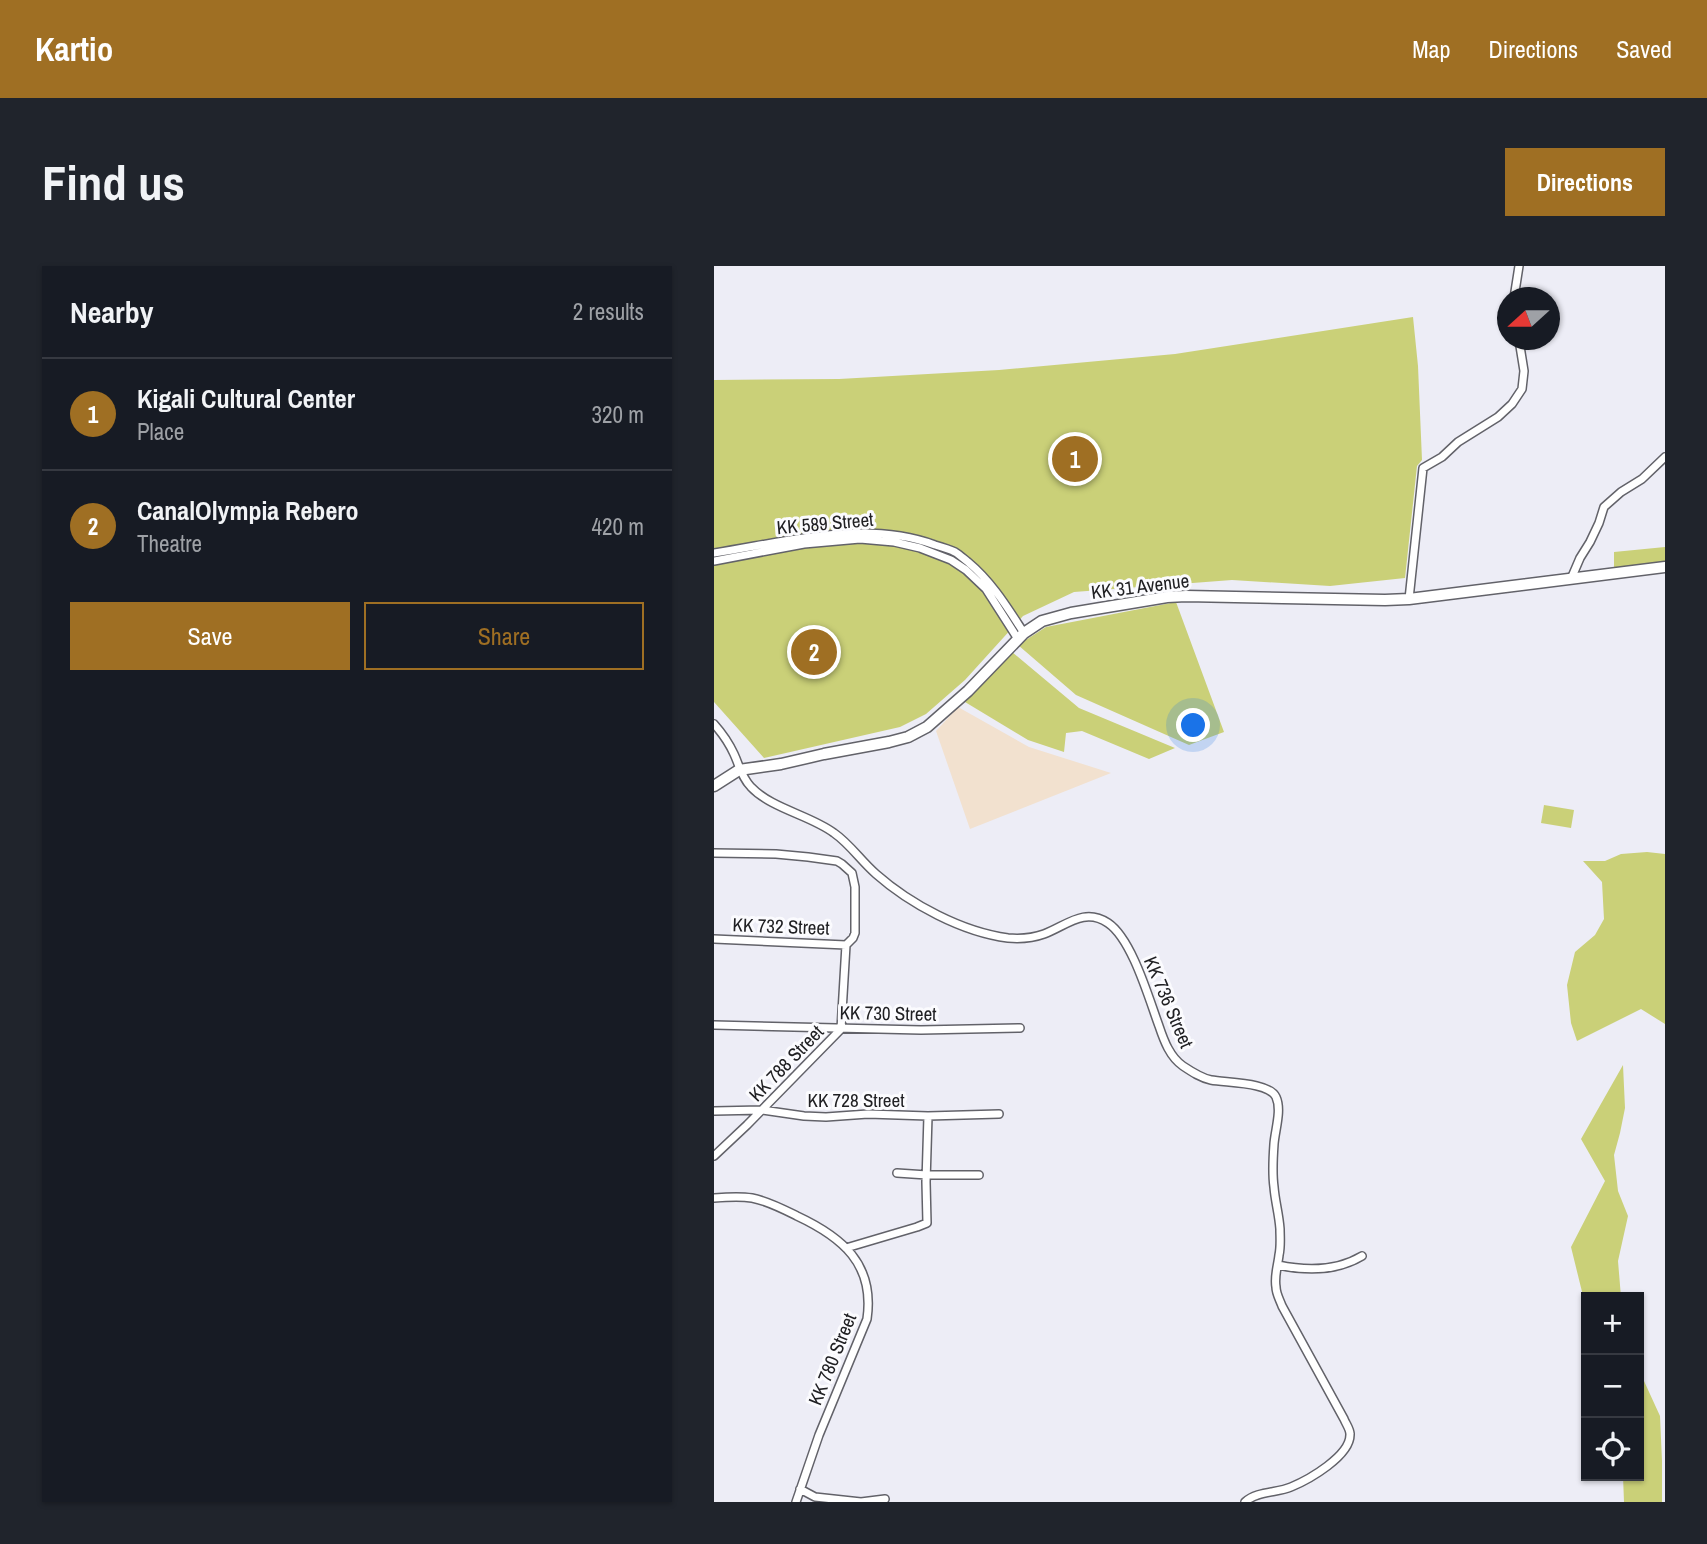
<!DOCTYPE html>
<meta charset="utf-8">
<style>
:root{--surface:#171b24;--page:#20242c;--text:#f1f3f6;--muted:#9ea1a6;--line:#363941;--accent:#9f6f23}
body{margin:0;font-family:"Archivo Narrow",sans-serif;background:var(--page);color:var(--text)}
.controls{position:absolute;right:21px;bottom:21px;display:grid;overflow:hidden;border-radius:0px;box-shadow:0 2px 5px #0004}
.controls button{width:63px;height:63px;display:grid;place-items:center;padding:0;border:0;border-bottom:2px solid var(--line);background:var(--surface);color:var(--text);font:35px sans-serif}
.compass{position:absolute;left:783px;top:21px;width:63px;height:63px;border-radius:50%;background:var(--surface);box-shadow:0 2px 5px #0004;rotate:249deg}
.you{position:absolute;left:480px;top:460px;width:24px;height:24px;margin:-18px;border:5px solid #fff;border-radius:50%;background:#1a73e8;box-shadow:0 0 0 10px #1a73e833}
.badge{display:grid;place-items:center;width:46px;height:46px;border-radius:50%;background:var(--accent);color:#fff;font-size:23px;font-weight:700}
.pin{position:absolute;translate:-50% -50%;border:4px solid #fff;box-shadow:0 2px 7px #0006}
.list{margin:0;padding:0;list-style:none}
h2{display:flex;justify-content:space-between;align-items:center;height:91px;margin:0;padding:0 28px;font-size:30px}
h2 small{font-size:23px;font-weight:400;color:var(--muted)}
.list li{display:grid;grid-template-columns:46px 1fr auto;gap:21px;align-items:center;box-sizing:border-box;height:112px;padding:0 28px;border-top:2px solid var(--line)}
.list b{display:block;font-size:26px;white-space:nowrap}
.list p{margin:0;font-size:23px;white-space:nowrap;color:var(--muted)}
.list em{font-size:23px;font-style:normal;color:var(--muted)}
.actions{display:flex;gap:14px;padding:21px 28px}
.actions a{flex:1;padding:16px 0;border:2px solid var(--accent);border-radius:0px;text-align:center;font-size:24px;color:var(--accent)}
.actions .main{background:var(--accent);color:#fff}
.icon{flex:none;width:38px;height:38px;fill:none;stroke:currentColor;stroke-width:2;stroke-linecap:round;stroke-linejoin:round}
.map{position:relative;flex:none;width:951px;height:1236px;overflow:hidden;border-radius:0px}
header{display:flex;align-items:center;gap:42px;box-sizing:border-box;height:98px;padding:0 35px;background:var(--accent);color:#fff}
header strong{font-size:33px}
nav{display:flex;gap:38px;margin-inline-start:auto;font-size:24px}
.intro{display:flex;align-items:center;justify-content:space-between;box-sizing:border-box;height:168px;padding:0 42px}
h1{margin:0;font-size:49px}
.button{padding:18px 32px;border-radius:0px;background:var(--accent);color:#fff;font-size:24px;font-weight:700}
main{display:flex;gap:42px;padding:0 42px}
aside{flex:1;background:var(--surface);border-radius:0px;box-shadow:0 2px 5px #0004}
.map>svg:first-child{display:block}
.industrial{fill:#f2e1cf}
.green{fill:#cad078}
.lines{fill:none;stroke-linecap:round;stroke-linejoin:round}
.minor-casing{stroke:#626269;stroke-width:10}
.major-casing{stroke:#626269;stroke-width:13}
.minor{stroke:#fff;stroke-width:7}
.major{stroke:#fff;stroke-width:10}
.labels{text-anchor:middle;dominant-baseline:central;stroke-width:6;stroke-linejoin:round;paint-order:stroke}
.street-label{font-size:19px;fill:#202023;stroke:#fbfbfe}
</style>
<header>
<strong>Kartio</strong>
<nav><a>Map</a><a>Directions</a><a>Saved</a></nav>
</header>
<div class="intro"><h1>Find us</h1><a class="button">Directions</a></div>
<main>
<aside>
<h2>Nearby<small>2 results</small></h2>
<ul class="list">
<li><span class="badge">1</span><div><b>Kigali Cultural Center</b><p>Place</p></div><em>320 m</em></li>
<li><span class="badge">2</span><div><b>CanalOlympia Rebero</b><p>Theatre</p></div><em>420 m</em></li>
</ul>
<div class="actions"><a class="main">Save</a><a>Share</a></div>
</aside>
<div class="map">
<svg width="951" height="1236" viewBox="0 0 951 1236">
<rect width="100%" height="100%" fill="#ededf6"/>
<path class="industrial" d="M244 441 315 481 397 507 256 563 222 465Z"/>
<path class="green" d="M699 51 704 100 708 194 703 200 691 312 616 320 518 314 360 326 309 350 251 414 212 448 186 461 50 492 0 436V114L125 113 285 104 461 88Z
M951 281V299L900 307V286Z
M462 336 510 466 475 479 362 429 304 379 332 361Z
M298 386 365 442 461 482 435 493 368 465 352 467 350 486 314 474 251 436Z
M830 539 860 544 857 562 827 557Z
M933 586 951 588V758L927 743 863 775 857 757 853 719 861 686 881 669 890 653 888 616 869 595H891L907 588Z
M909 799 911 842 906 867 900 889 904 925 914 950 904 995 907 1031H872V1042L857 981 891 915 867 873Z
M925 1111 930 1115 946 1150 948 1195V1236H910L909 1210H925Z"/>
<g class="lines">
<g class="minor-casing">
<path id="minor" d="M800 32 805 0
M0 287C72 276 150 253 221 279 228 281 235 283 241 286 246 289 250 293 254 296 278 316 293 341 310 367
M0 295 90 278 146 273 180 276 206 282 237 294 252 304 272 323 304 373
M857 313 866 292 876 276 885 257 890 241 907 226 928 213 951 191
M695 333 709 202 728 191 744 176 784 151 798 138 808 123 810 105 805 74
M0 458C8 467 15 477 20 488 26 501 27 510 37 521 58 543 96 549 120 567 136 578 147 595 162 608 196 638 248 666 294 672 306 673 319 672 330 668 352 660 370 641 394 657 418 673 435 733 445 760 450 775 456 791 469 800 478 806 487 812 497 814 513 817 555 816 562 831 568 844 561 864 560 878 559 892 558 907 560 921 561 935 565 948 566 963 566 971 567 980 565 989 564 999 560 1010 562 1021 562 1028 566 1034 568 1040L630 1153C632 1158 636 1163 636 1168 637 1190 594 1214 577 1221 563 1227 543 1225 531 1236
M0 587 62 588 94 591 123 595 128 598 138 607 141 621V667L139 672 132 679 127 763 33 859 0 890
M0 673 132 679
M0 759 207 764 306 762
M0 845 48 844 90 850 112 851 154 848 214 850 285 848
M183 907 213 909H265
M0 932C12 931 26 930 38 932 54 935 69 943 83 950 128 971 161 998 153 1053L105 1169 82 1236
M132 982 203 961 213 957 212 916 214 850
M564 999C592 1005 623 1005 648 990
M86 1223 101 1231 147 1236 171 1233"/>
</g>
<g class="major-casing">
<path id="major" d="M0 520 25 504 67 498 110 488 175 476 194 471 213 461 254 425 310 367 328 355 357 347 453 331 472 330 671 334 695 333 951 301"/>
</g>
<use href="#minor" class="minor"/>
<use href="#major" class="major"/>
</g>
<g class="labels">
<g class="street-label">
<text transform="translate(111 257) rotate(-5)">KK 589 Street</text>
<text transform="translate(426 320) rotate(-7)">KK 31 Avenue</text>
<text transform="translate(67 660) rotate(2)">KK 732 Street</text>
<text transform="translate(455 736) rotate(67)">KK 736 Street</text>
<text transform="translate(174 747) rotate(1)">KK 730 Street</text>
<text transform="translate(72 797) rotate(-46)">KK 788 Street</text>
<text x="142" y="834">KK 728 Street</text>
<text transform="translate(118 1093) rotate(-68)">KK 780 Street</text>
</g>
</g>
</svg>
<div class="controls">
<button>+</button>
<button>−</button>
<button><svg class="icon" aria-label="locate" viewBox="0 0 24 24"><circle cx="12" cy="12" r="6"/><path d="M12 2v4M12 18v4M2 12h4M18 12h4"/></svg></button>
</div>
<svg class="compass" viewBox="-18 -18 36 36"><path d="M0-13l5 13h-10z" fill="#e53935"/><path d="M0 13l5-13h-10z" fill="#9ea1a6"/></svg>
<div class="you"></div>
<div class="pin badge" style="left:361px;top:193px">1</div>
<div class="pin badge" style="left:100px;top:386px">2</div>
</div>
</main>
